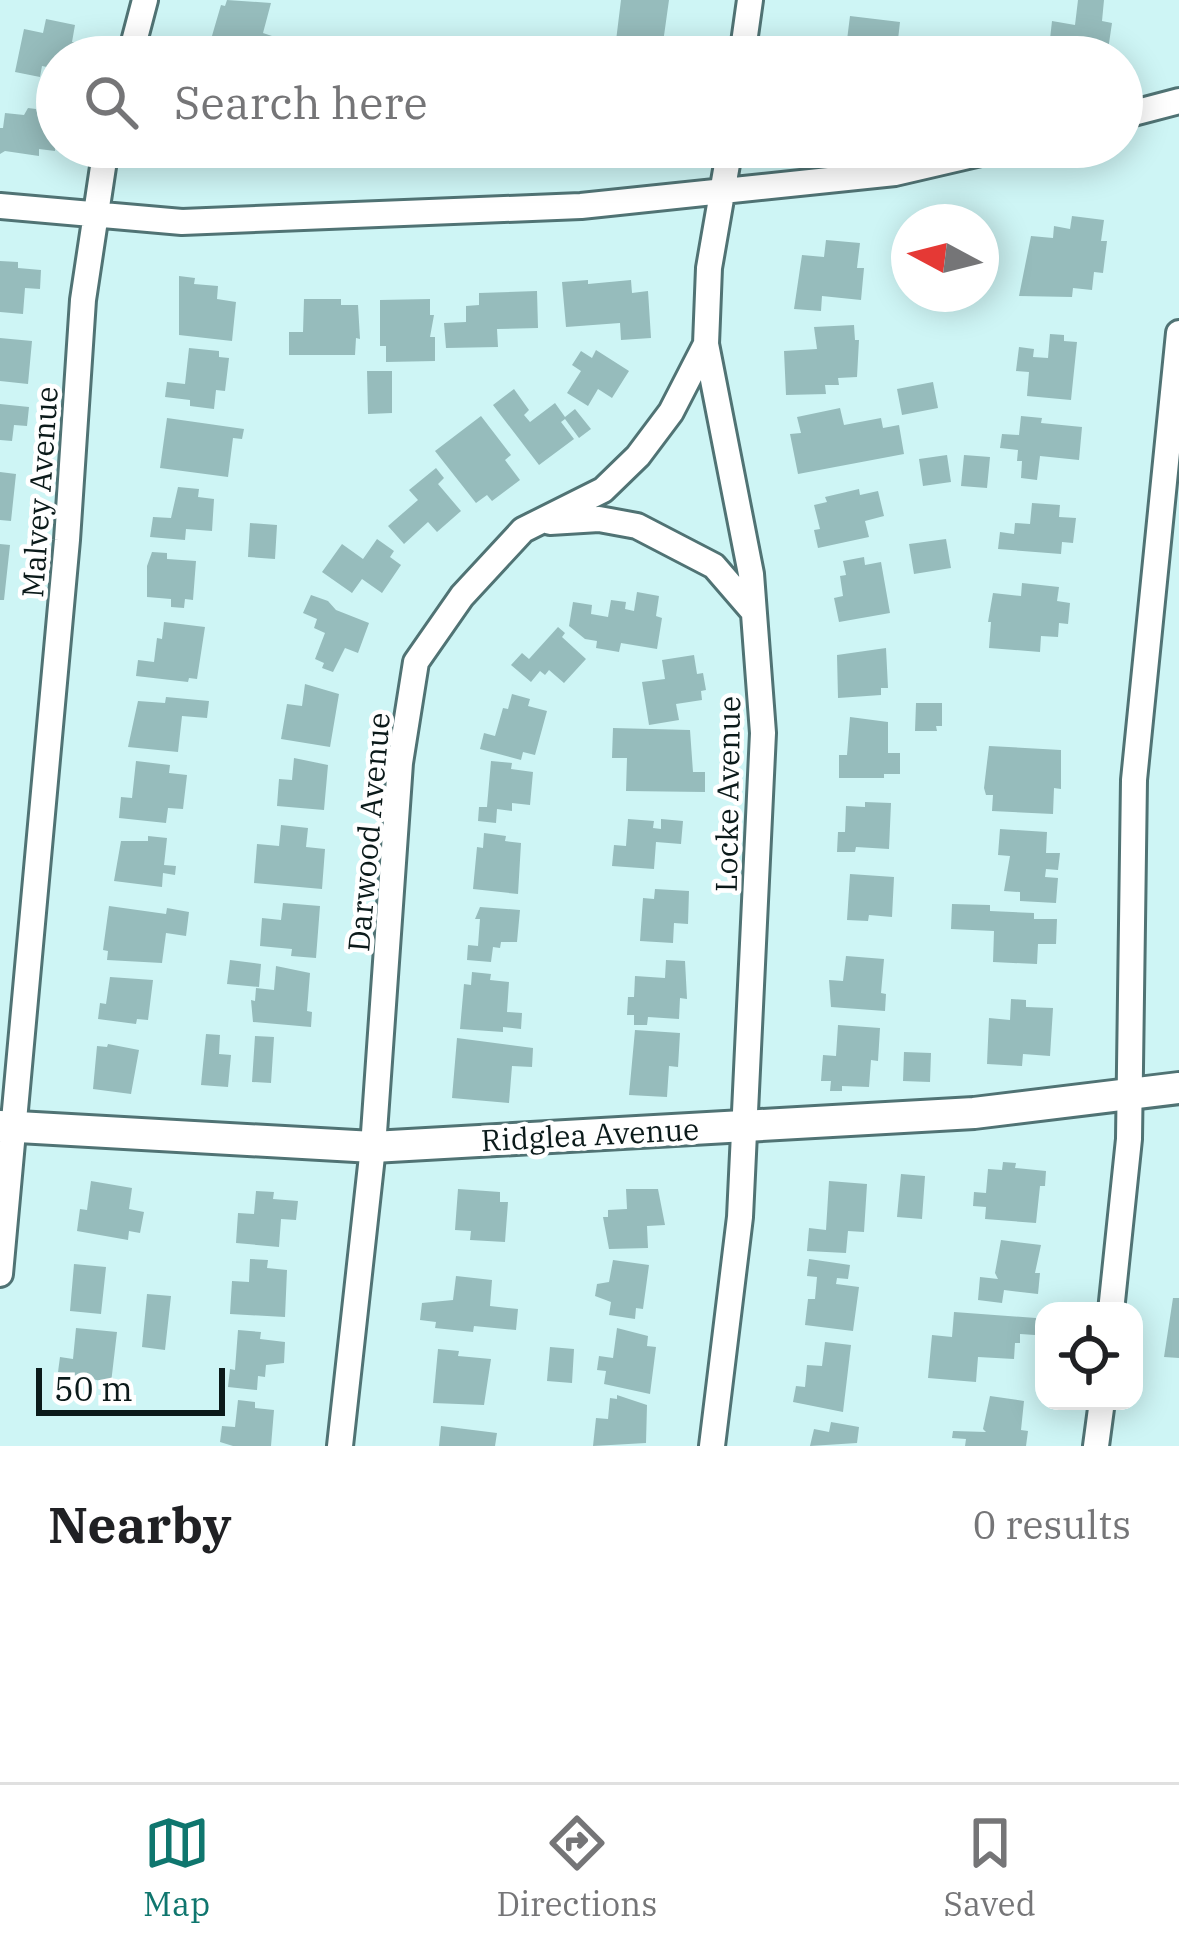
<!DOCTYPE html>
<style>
:root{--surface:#fff;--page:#f6f6f6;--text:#202124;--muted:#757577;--line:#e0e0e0;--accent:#0f766e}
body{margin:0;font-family:"IBM Plex Serif",serif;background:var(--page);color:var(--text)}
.controls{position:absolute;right:36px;bottom:36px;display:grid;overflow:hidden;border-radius:24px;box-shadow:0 6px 30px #0003}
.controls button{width:108px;height:108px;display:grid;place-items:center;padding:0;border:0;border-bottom:3px solid var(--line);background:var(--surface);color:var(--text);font:60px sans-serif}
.compass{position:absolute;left:891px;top:204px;width:108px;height:108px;border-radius:50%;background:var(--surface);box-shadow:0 6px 30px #0003;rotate:277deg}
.scale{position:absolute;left:36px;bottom:30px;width:189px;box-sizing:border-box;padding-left:12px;border:6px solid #0b1a1a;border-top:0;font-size:33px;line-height:42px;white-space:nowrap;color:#0b1a1a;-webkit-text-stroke:9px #fff;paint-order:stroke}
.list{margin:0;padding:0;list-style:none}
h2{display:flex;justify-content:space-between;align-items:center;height:156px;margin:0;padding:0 48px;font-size:51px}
h2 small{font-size:39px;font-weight:400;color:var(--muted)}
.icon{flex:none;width:66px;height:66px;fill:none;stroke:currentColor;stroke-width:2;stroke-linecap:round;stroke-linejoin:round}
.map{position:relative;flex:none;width:1179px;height:1446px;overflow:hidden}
.search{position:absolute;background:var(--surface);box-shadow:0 6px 30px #0003;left:36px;right:36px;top:36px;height:132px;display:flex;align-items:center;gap:30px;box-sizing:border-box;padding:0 42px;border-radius:66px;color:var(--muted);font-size:45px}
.sheet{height:336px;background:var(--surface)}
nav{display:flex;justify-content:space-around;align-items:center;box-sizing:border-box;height:168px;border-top:3px solid var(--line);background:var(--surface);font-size:33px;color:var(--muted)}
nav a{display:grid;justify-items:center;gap:6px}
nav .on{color:var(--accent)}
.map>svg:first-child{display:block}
.building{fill:#96bcbc}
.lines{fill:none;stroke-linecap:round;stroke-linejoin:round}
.minor-casing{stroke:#507374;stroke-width:30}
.tertiary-casing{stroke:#507374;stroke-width:36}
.minor{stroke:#fff;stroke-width:24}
.tertiary{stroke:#fff;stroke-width:30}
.labels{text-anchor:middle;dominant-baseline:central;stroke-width:9;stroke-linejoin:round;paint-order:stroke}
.street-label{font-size:30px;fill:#0b1a1a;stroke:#fff}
</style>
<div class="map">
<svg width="1179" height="1446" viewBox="0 0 1179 1446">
<rect width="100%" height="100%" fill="#cef5f5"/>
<path class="building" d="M227 0 271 3 263 33 281 39 275 57H219L207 53 221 5 225 6Z
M621 0H669L661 57H614Z
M1078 0H1104L1102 21 1112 23 1108 50 1101 49 1100 57H1048L1052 21 1075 25Z
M850 16 900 22 896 57H857L858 49 846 48Z
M46 19 75 25 72 42 79 43 76 57H57V69L42 66 40 77 15 72 24 29 43 33Z
M28 108 36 109 38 117 57 119 55 151 39 149V156L5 151 0 154V128H3L5 113 24 115Z
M276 147H338V158L275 160Z
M367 147H413V157L368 158Z
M605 147H652L651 158 605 154Z
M1072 216 1104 220 1101 241H1107L1103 273 1094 272 1092 290 1073 288 1072 297 1019 296 1031 236 1053 238 1054 226 1070 229Z
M826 240 860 243 857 268H864L861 300 822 296 821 311 794 309 802 255 824 257Z
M0 261 18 262V268L41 270 40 289 25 288 23 314 0 312Z
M179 276 195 278 194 284 218 286 217 299 236 302 232 341 179 335Z
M588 280V284L631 280 632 293 648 291 651 338 621 340 620 323 566 327 562 282Z
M537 291 538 328 497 329 498 347 446 348 444 323 466 322V306L479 305V293Z
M304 299H341V305H358L360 339 356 338 355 355H289V332H303Z
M430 299V315H434L430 337H435V361L386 362V346H380V300Z
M854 325 855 340H859L857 377 838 378 839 385H825L826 394 786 395 784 351 817 349 814 327Z
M1050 334 1064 335V341L1077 342 1071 400 1027 396 1029 372 1016 371 1019 347 1034 349 1033 357 1048 358Z
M0 338 32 341 28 384 0 381Z
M189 348 219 351V357L229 358 225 391 216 390 214 409 190 406V400L165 397 167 382 185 384Z
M596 350 629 371 612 398 598 389 588 406 567 393 581 371 572 365 581 351 592 358Z
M367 371H392V413L368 414Z
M933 382 938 408 902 415 897 389Z
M514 389 529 410 524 415 530 422 555 403 565 417 575 409 591 429 579 438 565 419 561 422 574 439 539 465 493 405Z
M0 404 29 407 27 426 14 425 12 441 0 440Z
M840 408 844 425 881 418 883 428 899 425 904 454 798 474 790 434 801 433 797 417Z
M481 416 511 455 505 460 520 480 492 501 487 495 476 503 435 451Z
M1021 416 1042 418 1041 423 1082 427 1079 460 1040 456 1037 480 1021 478 1022 461H1017L1018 450 1000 448 1002 434 1019 435Z
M167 418 244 429 242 439 233 438 228 477 160 468Z
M947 455 951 482 923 486 919 459Z
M964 455 990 457 987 488 961 486Z
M436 468 444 478 438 484 461 511 437 532 428 522 404 544 388 526 418 500 409 490Z
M0 472 16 474 11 521 0 520Z
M178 487 199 489 198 497 214 499 212 531 186 529 185 540 150 537 153 517 171 518Z
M859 489 860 495 878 491 884 516 865 521 869 537 818 548 814 530 820 529 814 505 827 502 825 497Z
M1032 503 1060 505 1059 517 1076 518 1073 543 1062 542 1061 554 998 549 1000 532 1014 534 1015 523 1030 524Z
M250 523 277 525 275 559 248 557Z
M377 539 394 551 390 557 401 565 382 593 362 579 352 593 322 572 342 544 363 559Z
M946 539 951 568 914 574 909 544Z
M0 544 10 545 4 600H0Z
M152 552 167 553V559L196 561 193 600 185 599 184 608 171 607V599L147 597V566Z
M864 557 865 565 881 562 890 613 839 622 834 598 843 596 840 576 846 575 843 561Z
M1022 583 1059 587 1057 601 1070 603 1068 624 1059 623 1058 637 1041 636 1040 652 989 648 991 622H988L993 593 1021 596Z
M637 592 659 596 656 616 662 618 657 649 621 643 619 652 596 648 597 641 585 639 569 626 573 602 592 605 591 614 608 617 611 600 626 602 625 609 634 611Z
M311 595 328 601 336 610 369 623 358 653 345 648 333 672 322 668 324 663 315 659 325 633 314 628 317 619 303 613Z
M164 622 205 627 197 679 189 678 188 682 136 676 138 660 154 662 157 638 162 639Z
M558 627 565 633 562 637 586 659 564 683 549 670 545 675 540 671 531 682 511 665 522 653 529 659Z
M886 648 888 688H881V695L838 698 837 655Z
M694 655 697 674 703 673 706 690 701 691 702 700 676 704 679 720 649 725 642 682 665 679 662 660Z
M305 684 339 694 330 747 281 739 287 704 302 706Z
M512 694 530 699 528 706 547 711 535 755 523 752 521 760 480 749 484 733 495 736 503 708 508 709Z
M166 697 209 701 207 718 182 716 178 752 128 747 138 701 165 703Z
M916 703H942V726H936L937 731H915Z
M850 717 888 722V753H900V774H884V778H839V755H847Z
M613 728 690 730 693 772H705V792L626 791 627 758H612Z
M989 746 1061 750V789L1054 788 1053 814 992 811 993 795H986L984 788Z
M294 758 328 765 324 810 277 806 279 779 292 780Z
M136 761 170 765 169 773 187 775 183 809 168 808 166 823 119 818 121 797 132 798Z
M491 761 512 763 511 769 533 772 530 805 512 803V811L497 809 496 823 478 821 479 807H487Z
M865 802 891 803 889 849 856 847 855 852H837L838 832H845L846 806 865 807Z
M628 819 654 821 653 828 661 829V819L683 821 681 844 656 842 654 869 612 866 614 845 626 846Z
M281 825 308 828 306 847 325 849 322 889 254 883 257 844 279 846Z
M1000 829 1047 832 1046 853H1060L1058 870 1046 869 1045 877 1058 878 1056 903 1020 901V892L1004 891 1010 856 998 855Z
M484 833 506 836 505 841 521 843 518 894 473 889 477 847 483 848Z
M148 836 167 838 164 865 176 866 175 875 163 873 162 887 114 881 121 841H148Z
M850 874 894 877 892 917 869 915 868 921 847 920Z
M655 889 689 891 688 924 674 923 673 943 640 941 643 898 654 899Z
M283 903 320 906 316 958 291 956 292 949 260 946 262 918 281 920Z
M952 904 990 905V911L1034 913V919H1057L1056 944H1038L1037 964 993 962 994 931 951 929Z
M109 906 166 914 167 908 189 912 186 936 166 933 162 963 107 960 108 951 103 950Z
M480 907 520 910 517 942H501L500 948 493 947 491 962 467 960 468 945 478 946 480 919H475Z
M846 956 884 959 881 993 886 994 885 1011 831 1007 829 980 843 981Z
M230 960 261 964 259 987 227 984Z
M666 960 685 961 687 999 680 998 679 1019 648 1017 647 1025H634V1015H627L628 997H634L635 976 665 978Z
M276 966 310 973 307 1011 312 1012 311 1027 253 1022 251 1000 255 1001 256 988 274 990Z
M472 972 491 974 490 980 509 982 507 1012 522 1013 521 1029 503 1027V1032L460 1029 464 984 471 985Z
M110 977 153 980 148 1020 137 1019 136 1024 98 1019 100 1003 106 1004Z
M1011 999 1026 1000V1007L1053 1008 1050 1056 1023 1054 1022 1066 987 1064 989 1018 1010 1020Z
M838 1025 880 1028 878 1061 871 1060 869 1087 842 1086V1091H830L831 1081H821L823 1055 836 1056Z
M635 1030 680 1033 678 1067 669 1066 667 1097 629 1095Z
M206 1034 220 1035 219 1054 231 1055 228 1087 201 1085Z
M255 1036 274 1037 271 1083 252 1082Z
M457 1038 533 1048 532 1067 512 1066 509 1103 452 1098Z
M108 1044 139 1050 131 1094 93 1089 97 1046 107 1047Z
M904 1052 931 1053 930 1082 903 1081Z
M1003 1162 1016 1163 1015 1168 1046 1171 1045 1186H1040L1036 1223 985 1219 986 1207 973 1206 974 1192 986 1193 988 1169 1002 1170Z
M901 1174 925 1176 922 1219 897 1217Z
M91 1181 132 1188 129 1209 144 1212 140 1233 129 1231 128 1240 77 1231 80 1209 87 1210Z
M829 1181 867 1184 864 1232 848 1231 846 1253 807 1251 809 1228 826 1230Z
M458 1189 500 1192V1202H508L505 1242 470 1240 471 1231 455 1230Z
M626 1189H658L665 1225 647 1226 648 1248 609 1249 603 1217H608V1210L627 1209Z
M256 1191 274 1192 273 1199 298 1201 296 1220 281 1219 279 1247 236 1243 238 1213 254 1214Z
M1001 1240 1041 1245 1035 1273H1040L1038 1294 1004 1290 1002 1303 978 1300 980 1277 998 1279 995 1273Z
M250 1259 268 1260 267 1268 287 1270 285 1317 230 1314 232 1281 249 1282Z
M809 1259 850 1265 848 1279 837 1278 836 1284 859 1287 853 1331 805 1325 808 1299H815L817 1277 807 1276Z
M613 1260 649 1265 643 1309 636 1308 635 1319 609 1315 611 1302 595 1296 597 1284 609 1282Z
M74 1264 106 1267 101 1314 70 1311Z
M456 1276 492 1280 490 1306 518 1309 516 1330 474 1326 473 1332 435 1328 436 1322 420 1320 422 1303 453 1300Z
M147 1294 171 1296 165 1350 142 1347Z
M1173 1298H1179V1358L1164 1357Z
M954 1312 1036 1318 1035 1335 1020 1334V1343H1015L1014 1359 978 1357 976 1382 928 1378 932 1335 952 1337Z
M76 1328 117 1332 111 1383 58 1372 60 1357 73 1359Z
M617 1328 648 1336 647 1346 656 1347 650 1394 604 1384 606 1371 597 1370 599 1356 613 1358Z
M238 1330 261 1332 260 1339 285 1342 284 1363 266 1365 265 1377 258 1376 257 1390 228 1387 230 1369 235 1370Z
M825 1342 851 1345 843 1412 793 1402 796 1386 805 1387 807 1365 822 1366Z
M550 1347 574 1349 572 1383 547 1381Z
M438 1349 459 1351 458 1356 491 1359 484 1405 433 1403Z
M617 1395 647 1405 646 1443 593 1446 596 1418 608 1419 610 1398 617 1399Z
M990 1396 1024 1401 1021 1430 1028 1431 1026 1446H965L966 1439 952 1438 953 1431 986 1432 983 1429Z
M238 1400 255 1402V1408L274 1410 271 1446H233L220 1442 222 1426 235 1427Z
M831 1422 859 1427 857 1443 810 1446 814 1429 829 1432Z
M441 1426 497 1433 495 1446H439Z"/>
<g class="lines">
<g class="minor-casing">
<path id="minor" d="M130 57 145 0
M742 57 750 0
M1122 116 1179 101
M0 206 182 222 581 206 895 173 1007 147
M550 522 599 519 637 526 714 566 752 610
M0 1274 67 540 83 300 106 147
M1111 1311 1129 1139 1134 780 1179 333
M340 1446 373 1147 400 763 416 662 462 596 523 530 603 490 638 456 671 412 706 344
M712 1446 740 1217 763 733 751 574 706 344 709 268 730 147
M1096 1446 1102 1401"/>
</g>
<g class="tertiary-casing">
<path id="tertiary" d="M0 1126 373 1147 974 1113 1179 1088"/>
</g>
<use href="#minor" class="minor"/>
<use href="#tertiary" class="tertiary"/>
</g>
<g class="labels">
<g class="street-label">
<text transform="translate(39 492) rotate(-86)">Malvey Avenue</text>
<text transform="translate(727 794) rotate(-89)">Locke Avenue</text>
<text transform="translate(368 832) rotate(-85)">Darwood Avenue</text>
<text transform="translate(590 1134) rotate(-3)">Ridglea Avenue</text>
</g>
</g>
</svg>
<div class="controls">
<button><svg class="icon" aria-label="locate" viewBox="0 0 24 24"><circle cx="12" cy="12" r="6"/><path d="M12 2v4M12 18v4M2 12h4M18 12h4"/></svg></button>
</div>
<svg class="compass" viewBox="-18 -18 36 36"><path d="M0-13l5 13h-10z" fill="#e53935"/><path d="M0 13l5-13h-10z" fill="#757577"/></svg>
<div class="scale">50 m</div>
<div class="search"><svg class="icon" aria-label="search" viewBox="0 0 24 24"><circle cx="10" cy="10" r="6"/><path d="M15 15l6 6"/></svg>Search here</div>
</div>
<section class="sheet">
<h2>Nearby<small>0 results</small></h2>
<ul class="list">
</ul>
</section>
<nav>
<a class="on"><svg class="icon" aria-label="map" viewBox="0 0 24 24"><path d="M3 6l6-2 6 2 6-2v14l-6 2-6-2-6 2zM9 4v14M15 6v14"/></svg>Map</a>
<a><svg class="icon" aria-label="directions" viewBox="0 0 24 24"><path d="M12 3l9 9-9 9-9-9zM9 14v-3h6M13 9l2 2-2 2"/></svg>Directions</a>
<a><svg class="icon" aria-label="saved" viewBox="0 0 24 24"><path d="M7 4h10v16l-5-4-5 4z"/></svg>Saved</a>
</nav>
